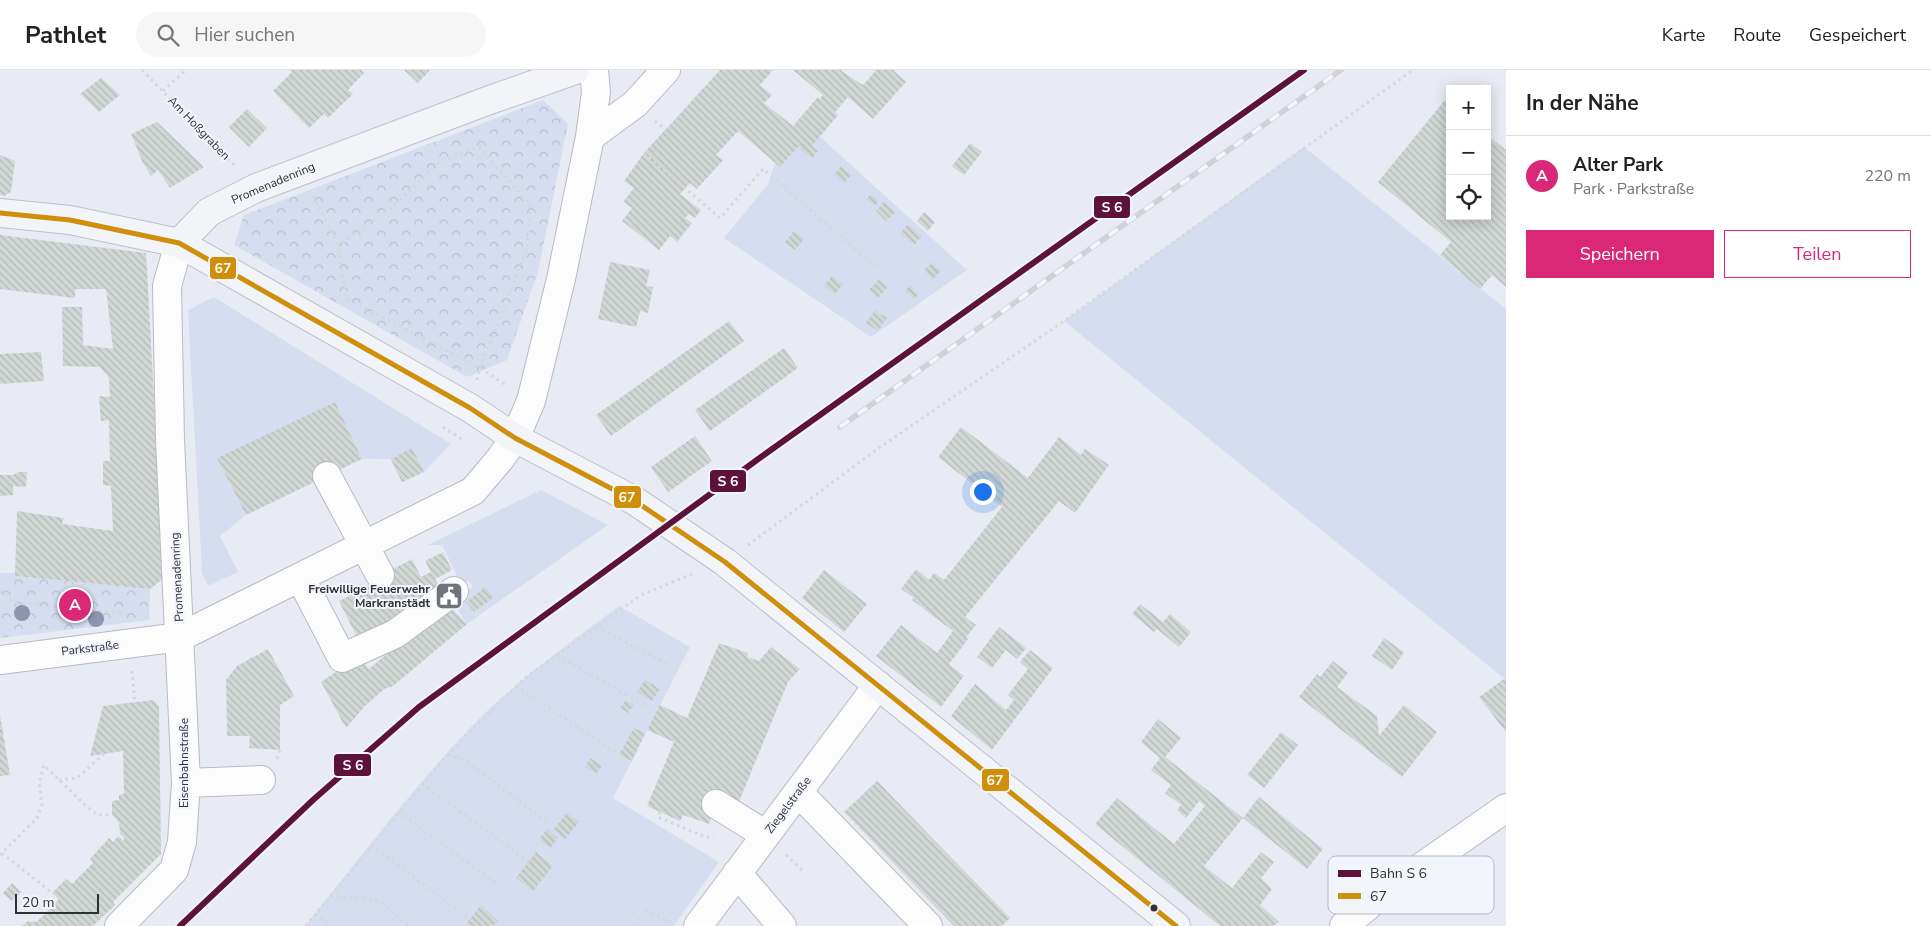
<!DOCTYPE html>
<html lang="de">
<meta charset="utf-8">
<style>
:root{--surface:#fff;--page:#f6f6f6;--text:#222;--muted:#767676;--line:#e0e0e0;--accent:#db2777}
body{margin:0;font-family:"Nunito Sans",sans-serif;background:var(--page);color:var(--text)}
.controls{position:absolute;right:15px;top:15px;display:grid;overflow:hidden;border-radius:0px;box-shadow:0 2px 12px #0003}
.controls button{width:45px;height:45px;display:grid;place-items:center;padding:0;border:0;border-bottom:1px solid var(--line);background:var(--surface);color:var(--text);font:25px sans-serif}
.scale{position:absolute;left:15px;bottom:12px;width:84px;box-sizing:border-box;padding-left:5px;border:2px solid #2f3137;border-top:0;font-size:14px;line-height:18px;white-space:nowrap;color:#2f3137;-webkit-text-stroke:4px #f3f5fc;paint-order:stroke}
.you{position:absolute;left:982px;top:421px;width:18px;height:18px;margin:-12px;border:4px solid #fff;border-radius:50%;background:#1a73e8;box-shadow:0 0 0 8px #1a73e833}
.badge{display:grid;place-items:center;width:32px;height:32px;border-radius:50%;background:var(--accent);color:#fff;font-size:16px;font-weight:700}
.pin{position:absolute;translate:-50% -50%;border:2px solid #fff;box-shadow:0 1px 5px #0006}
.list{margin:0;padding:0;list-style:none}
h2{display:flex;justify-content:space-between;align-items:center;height:65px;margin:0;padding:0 20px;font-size:21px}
h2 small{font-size:16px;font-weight:400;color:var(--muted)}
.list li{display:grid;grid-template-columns:32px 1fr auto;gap:15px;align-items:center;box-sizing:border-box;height:80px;padding:0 20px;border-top:1px solid var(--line)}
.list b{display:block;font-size:19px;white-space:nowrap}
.list p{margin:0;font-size:16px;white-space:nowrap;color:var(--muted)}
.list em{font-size:16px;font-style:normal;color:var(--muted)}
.actions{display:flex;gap:10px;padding:15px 20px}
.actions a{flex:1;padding:11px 0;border:1px solid var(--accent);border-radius:0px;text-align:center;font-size:18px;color:var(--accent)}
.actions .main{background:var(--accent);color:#fff}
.icon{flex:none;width:28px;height:28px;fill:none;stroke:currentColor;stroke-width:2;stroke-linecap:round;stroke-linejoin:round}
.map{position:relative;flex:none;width:1506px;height:856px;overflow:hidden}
header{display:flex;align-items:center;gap:30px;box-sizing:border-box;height:70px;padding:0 25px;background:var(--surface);border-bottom:1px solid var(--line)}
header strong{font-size:24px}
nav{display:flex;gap:28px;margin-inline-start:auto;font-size:18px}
.search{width:350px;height:45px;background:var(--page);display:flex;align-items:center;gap:12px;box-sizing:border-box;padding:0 18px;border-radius:28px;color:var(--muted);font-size:19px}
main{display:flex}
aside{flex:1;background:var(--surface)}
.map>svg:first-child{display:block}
.green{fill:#d6ddf1}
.forest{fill:url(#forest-crowns)}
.building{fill:url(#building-back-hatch)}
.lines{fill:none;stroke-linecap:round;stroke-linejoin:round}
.minor-casing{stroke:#b9bbc2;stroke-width:30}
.major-casing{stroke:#bec1cb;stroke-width:30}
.path{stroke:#d6d7da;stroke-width:3;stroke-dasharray:2.5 4;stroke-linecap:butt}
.minor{stroke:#fcfcfd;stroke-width:28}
.major{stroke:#f2f4f8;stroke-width:28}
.rail-casing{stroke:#d2d2d5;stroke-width:5.5}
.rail{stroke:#f3f5fc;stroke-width:4;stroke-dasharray:11;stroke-linecap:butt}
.bus-1-casing{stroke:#f3f5fc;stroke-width:9}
.bus-1{stroke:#cf8f0b;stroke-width:5}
.rail-1-casing{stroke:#f3f5fc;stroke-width:10}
.rail-1{stroke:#5d1339;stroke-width:6}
.tree{fill:#8c94b0}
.bus-dot{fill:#2f3137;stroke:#f3f5fc;stroke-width:2}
.labels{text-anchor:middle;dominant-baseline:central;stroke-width:4;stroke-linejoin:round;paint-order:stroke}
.street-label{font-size:12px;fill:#2f3137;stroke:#f3f5fc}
.poi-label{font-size:12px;font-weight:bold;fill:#2f3137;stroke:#f3f5fc;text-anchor:end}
.key{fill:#f3f5fc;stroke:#b8bac1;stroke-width:1}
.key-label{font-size:14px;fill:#2f3137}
.line-badge{stroke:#f3f5fc;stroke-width:2}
.badge-label{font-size:14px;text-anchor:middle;font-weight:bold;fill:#fff}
</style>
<header>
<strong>Pathlet</strong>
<div class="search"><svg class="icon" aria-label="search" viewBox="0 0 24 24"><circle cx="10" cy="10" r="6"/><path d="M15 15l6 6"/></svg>Hier suchen</div>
<nav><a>Karte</a><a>Route</a><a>Gespeichert</a></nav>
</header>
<main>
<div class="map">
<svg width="1506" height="856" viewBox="0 0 1506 856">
<defs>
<pattern id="forest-crowns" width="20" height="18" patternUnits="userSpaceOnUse" patternTransform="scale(1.25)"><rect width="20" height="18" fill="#d6ddf1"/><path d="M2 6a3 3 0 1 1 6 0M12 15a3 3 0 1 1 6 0" fill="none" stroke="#b8becf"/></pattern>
<pattern id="building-back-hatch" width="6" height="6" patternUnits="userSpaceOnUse" patternTransform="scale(1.25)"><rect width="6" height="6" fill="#d1d7d5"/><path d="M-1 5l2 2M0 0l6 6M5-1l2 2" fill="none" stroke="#b4b9b7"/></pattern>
</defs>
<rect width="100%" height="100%" fill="#e8ebf4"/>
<path class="green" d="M819 66 967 200 871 267 724 168 768 114 775 93 780 97 798 77 812 89 818 81 812 76Z
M1304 77 1506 239V610L1064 251Z
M214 227 451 374 424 402 402 412 390 389 217 388 246 445 220 466 238 502 208 516 202 503 188 240Z
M541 420 608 455 467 554 452 531 473 517 469 511 461 514 442 475H428Z
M619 536 690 577 613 728 719 792 674 856H305C359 789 411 720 470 658 515 612 568 574 619 536Z"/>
<path class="forest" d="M543 30 568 54 538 202 507 290 467 307 234 175 244 145Z
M0 503H15V506L150 519 149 550 0 568Z"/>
<path class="building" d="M290 0H361L364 3 348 20 353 24 328 48 324 44 309 58 273 21 292 2Z
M404 0H430L418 13Z
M720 0H773L760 15 772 25 764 33 793 56 818 27 820 29 823 25 793 0H840L863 15 876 0H893L906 12 873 49 848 27 835 42 838 45 812 76 818 81 812 89 798 77 780 97 738 61 716 85 723 90 697 119 690 113 680 124 701 140 695 148 689 144 685 148 692 153 677 172 670 166 659 180 622 151 632 138 623 132 634 118 624 111 644 83Z
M101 8 120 25 99 42 80 24Z
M1445 30 1450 34V146H1487V65L1506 80V217L1492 205 1480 219 1440 185 1451 172 1378 112Z
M247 39 267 58 249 77 229 57Z
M157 52 204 97 170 118 158 100 151 106 143 93 131 64Z
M970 73 982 82 964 105 952 96Z
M0 85 15 91 11 122 4 126 0 125Z
M841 96 851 105 844 113 834 104Z
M871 124 879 131 875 136 866 129Z
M884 132 895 142 886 151 876 141Z
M924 142 935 152 928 161 917 151Z
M908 154 922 166 914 175 900 164Z
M794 161 804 169 795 180 785 172Z
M0 165 146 183 164 508 150 519 15 506 17 441 64 448 62 454 113 461 111 416 103 415V391H110L109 350 101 351 99 326 110 327 109 308 100 297 63 296 62 237H82L83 275 113 279 106 219H75V228L0 219Z
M610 192 650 200 646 216 653 217 648 243 640 241 636 257 598 249Z
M933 192 941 201 932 210 924 200Z
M832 206 843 214 835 224 824 216Z
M879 209 888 217 878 228 869 220Z
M910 215 919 224 914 229 905 221Z
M875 240 887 248 878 261 866 253Z
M729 251 744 271 611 366 596 345Z
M784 278 798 298 710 361 695 340Z
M41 282 44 311 0 314V284Z
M335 332 362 389 246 445 217 388Z
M961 357 1028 408 1059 367 1081 385 1085 379 1109 395 1075 443 1059 431 965 547 976 555 966 567 968 569 949 594 964 606 941 637 876 586 901 555 937 583 953 561 912 530 914 528 901 519 916 499 929 510 934 503 944 510 1002 437 938 387Z
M695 366 712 391 668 422 651 397Z
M412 378 424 402 402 412 391 389Z
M19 402H27L26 417 13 416V425L0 426V405H13Z
M443 482 452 500 435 509 440 518 361 575 339 531 382 509 380 506 412 489 421 507 431 502 425 491Z
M824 500 867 534 844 562 802 528Z
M485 517 494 527 474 542 466 532Z
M1140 534 1163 552 1170 544 1191 562 1179 577 1157 559 1154 562 1132 544Z
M448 535 467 554 393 616 384 619 365 636 346 658 321 612 359 586 369 599 428 549Z
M999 557 1026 578 1017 589 1006 580 992 598 977 587Z
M1384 568 1404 582 1392 600 1372 586Z
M719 573 748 583 747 587 759 591 771 577 800 599 788 612 738 734H716L709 754 683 745 680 751 647 736 674 672 647 660 660 635 687 648Z
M268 579 294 626 280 635V680L249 678 250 666H227L226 610 237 596Z
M1030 580 1053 598 992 680 951 646 975 614 1006 640 1014 630 1008 625 1028 599 1020 592Z
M1333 591 1348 603 1337 617 1377 646 1379 666 1404 635 1437 662 1402 707 1299 627 1317 604 1320 607Z
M1504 609 1506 610V662L1479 627Z
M645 610 660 619 652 631 637 622Z
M153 630 159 636 161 784 113 832 115 835 93 856H22L28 851 36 852 43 846 59 829 52 823 66 809 72 814 93 793 90 789 109 768 113 772 118 766 124 771V767L120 764 119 752 112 745V731L119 730V725L124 724 123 681 90 686 103 636Z
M626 630 634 635 628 643 620 638Z
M0 645 10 705 0 706Z
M1158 649 1181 668 1165 687 1243 748 1204 796 1232 818 1261 782 1274 792 1261 808 1272 819 1260 835 1279 852 1273 856H1220L1095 754 1117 728 1174 774 1205 736 1199 731 1186 748 1177 740 1181 735 1165 723 1171 715 1151 700 1160 688 1141 672Z
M634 658 645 663 632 691 619 685Z
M1281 662 1298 675 1264 718 1247 705Z
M590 688 602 696 596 704 585 697Z
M877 711 1010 848 1002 856H954L844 742Z
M1259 727 1323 779 1307 799 1243 748Z
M567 743 579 752 565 769 553 760Z
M547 759 558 768 550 778 539 769Z
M536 782 553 796 533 821 516 808Z
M12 813 21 822 11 831 3 823Z
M481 835 498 851 493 856H468L466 854Z"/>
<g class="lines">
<g class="minor-casing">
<path id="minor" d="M590 67 635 34 666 0
M327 406 380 505
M300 507 342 588 395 564 454 521
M0 590 180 567 473 421 500 389 515 368 531 331 561 209 590 67 596 22 594 0
M186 713 261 710
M798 722 928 856
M716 734 766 765
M737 803 782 856
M119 856 174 800 182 772 186 713 170 370 167 216 179 173
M698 856 878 615
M1344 856 1377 828 1506 738"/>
</g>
<g class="major-casing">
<path id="major" d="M0 143 70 150 179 173 470 338 515 368 635 431 725 492 1176 856
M179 173 209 142 256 118 487 31 575 0"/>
</g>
<path class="path" d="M142 0 237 98
M163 21 186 0
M655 51 666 60
M479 77 482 63
M644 83 720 148 763 99 878 199
M313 126 338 176 346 228 480 298 527 179 530 134 479 77 441 91 390 139 338 176
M477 310 480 298 506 315
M443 357 463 370
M748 475 876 380 1064 251 1413 0
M0 521 13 532 126 544
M596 557 668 594
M557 585 644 635
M132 601 135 632
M516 616 619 685
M449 684 467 692 550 754
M277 689 280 680
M59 710 77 708 104 684
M422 714 529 792
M399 742 497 814
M660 742 658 747 705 767H714
M371 775 470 849
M2 783 52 823
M0 785 37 748 42 734 39 713 44 695 86 736 98 745H112
M786 785 804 802
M330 826 361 828 381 832 409 856
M315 844 330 856
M306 856 437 697 473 658 525 608 641 525 692 504
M635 856 646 840 671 853"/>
<use href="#minor" class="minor"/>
<use href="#major" class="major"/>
<g class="rail-casing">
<path id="rail" d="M840 357 1341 0"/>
</g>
<use href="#rail" class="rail"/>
<g class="bus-1-casing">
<path id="bus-1" d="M0 143 70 150 179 173 470 338 515 368 635 431 725 492 1176 856"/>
</g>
<use href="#bus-1" class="bus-1"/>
<g class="rail-1-casing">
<path id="rail-1" d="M180 856 313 730 419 637 761 387 1304 0"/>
</g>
<use href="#rail-1" class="rail-1"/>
</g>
<g class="tree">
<circle cx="22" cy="543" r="8"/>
<circle cx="96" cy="549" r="8"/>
</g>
<defs>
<g id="civic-square" transform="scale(1.4375)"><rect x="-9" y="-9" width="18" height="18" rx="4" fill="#707279" stroke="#f3f5fc"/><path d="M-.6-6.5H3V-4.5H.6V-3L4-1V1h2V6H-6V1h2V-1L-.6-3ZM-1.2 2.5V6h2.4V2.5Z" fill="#fff"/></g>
</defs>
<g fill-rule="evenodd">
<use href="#civic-square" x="449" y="526"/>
</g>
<circle class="bus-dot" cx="1154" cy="838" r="4.5"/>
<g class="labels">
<g class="street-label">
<text transform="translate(199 58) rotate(46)">Am Hoßgraben</text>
<text transform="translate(273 113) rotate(-23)">Promenadenring</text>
<text transform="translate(177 507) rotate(-93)">Promenadenring</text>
<text transform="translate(90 578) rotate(-7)">Parkstraße</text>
<text transform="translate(184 693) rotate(-90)">Eisenbahnstraße</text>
<text transform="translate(788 735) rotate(-53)">Ziegelstraße</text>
</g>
<g class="poi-label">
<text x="430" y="519">Freiwillige Feuerwehr<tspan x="430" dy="14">Markranstädt</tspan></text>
</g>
</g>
<rect x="1328" y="786" width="166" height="58" rx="8" class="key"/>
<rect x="1338" y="800" width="23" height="7" fill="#5d1339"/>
<rect x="1338" y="823" width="23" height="6" fill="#cf8f0b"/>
<g class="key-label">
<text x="1370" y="808">Bahn S 6</text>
<text x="1370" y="831">67</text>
</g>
<g class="line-badge">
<rect x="1093" y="125" width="38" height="24" rx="5" fill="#5d1339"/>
<rect x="209" y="186" width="28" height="24" rx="5" fill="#cf8f0b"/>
<rect x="709" y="399" width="38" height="24" rx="5" fill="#5d1339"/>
<rect x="613" y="415" width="29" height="24" rx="5" fill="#cf8f0b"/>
<rect x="333" y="683" width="39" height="24" rx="5" fill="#5d1339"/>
<rect x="981" y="698" width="29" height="24" rx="5" fill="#cf8f0b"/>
</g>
<g class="badge-label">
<text x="1112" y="142">S 6</text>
<text x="223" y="203">67</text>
<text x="728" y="416">S 6</text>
<text x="627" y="432">67</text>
<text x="353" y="700">S 6</text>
<text x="995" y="715">67</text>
</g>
</svg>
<div class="controls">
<button>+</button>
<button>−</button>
<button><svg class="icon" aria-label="locate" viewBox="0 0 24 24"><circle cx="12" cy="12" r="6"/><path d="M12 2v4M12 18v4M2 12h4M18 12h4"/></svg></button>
</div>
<div class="scale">20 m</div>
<div class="you"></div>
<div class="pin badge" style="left:75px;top:535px">A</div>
</div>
<aside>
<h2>In der Nähe<small></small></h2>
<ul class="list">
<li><span class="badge">A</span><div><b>Alter Park</b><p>Park · Parkstraße</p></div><em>220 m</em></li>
</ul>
<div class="actions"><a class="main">Speichern</a><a>Teilen</a></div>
</aside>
</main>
